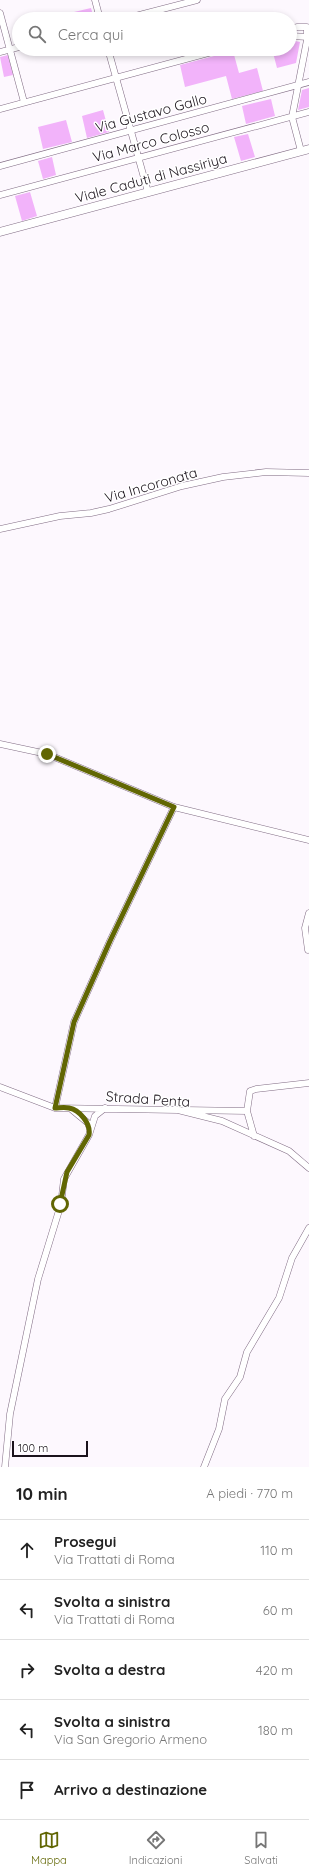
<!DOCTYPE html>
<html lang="it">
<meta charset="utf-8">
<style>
:root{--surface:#fff;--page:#f6f6f6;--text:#222;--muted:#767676;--line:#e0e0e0;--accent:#616603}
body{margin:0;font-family:Quicksand,sans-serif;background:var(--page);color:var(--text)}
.scale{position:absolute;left:12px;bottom:10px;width:76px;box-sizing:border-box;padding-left:4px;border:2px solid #1b131c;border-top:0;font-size:11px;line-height:14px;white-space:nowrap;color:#1b131c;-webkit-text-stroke:3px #fff;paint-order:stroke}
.stop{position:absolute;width:12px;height:12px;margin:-9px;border:3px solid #616603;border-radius:50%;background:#fff}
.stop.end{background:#616603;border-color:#fff;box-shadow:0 1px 4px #0008}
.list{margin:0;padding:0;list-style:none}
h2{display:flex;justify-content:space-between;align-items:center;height:52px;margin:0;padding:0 16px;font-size:17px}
h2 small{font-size:13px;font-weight:400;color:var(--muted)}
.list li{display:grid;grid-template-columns:26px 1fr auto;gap:12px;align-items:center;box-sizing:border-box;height:60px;padding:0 16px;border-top:1px solid var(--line)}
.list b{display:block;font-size:15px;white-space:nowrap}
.list p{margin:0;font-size:13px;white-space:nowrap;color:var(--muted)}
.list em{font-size:13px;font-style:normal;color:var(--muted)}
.icon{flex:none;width:22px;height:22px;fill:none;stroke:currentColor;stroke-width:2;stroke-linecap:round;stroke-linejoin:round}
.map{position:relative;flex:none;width:309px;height:1467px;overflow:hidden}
.search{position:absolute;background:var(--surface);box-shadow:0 2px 6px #0003;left:12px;right:12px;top:12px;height:44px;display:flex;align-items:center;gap:10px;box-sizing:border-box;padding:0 14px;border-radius:22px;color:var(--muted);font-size:15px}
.sheet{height:352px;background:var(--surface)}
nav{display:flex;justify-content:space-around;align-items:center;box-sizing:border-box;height:56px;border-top:1px solid var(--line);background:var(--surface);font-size:11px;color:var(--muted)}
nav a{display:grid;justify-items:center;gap:2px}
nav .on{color:var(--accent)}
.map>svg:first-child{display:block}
.green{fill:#f2b3fa}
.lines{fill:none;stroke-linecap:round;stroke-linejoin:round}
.street-casing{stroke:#816c84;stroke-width:7}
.secondary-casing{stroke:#816c84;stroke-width:9}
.street{stroke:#fff;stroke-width:6}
.secondary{stroke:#fff;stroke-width:8}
.route{stroke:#616603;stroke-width:5}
.labels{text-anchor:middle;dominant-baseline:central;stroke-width:3;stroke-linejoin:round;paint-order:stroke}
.street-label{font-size:14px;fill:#1b131c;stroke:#fff}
</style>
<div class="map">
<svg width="309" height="1467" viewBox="0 0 309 1467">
<rect width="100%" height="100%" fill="#fdf8fe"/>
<path class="green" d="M91 8 94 19H76L74 12Z
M290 40 300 42 296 63 277 68 272 49H290Z
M233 51 239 73 257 68 263 91 232 99 226 76 185 87 180 65Z
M8 55 13 75 4 77 0 57Z
M309 88V107L298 110 302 90Z
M271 99 275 116 246 124 242 106Z
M103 110 109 132 87 138 82 116Z
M66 120 72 142 43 149 38 127Z
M248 134 255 157 241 161 234 137Z
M52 157 56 175 43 179 38 161Z
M30 192 37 216 22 221 15 196Z"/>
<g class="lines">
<g class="street-casing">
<path id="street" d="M95 0 100 19
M0 13 24 102
M124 19 197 0
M290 30 297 27H307V40L292 117 301 151
M290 36 309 37
M108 49 148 192
M0 52 19 47
M0 109 223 49
M0 166 309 82
M0 195 309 112
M0 529 60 516 91 513 109 509 182 486 223 477 266 472 309 473
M0 744 47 754 174 807 309 840
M308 950 305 928 309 913
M0 1087 55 1108 178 1110 222 1121 289 1151 309 1168
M55 1108 74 1022 110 941 174 807
M71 1109 88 1123 90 1129
M184 1110 247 1111 250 1091 256 1089 309 1083
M247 1111 254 1136
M5 1467 10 1414 38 1279 61 1204 64 1179 89 1135 95 1116 105 1108
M204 1467 219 1429 225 1399 240 1377 247 1352 279 1298 292 1258 309 1228"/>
</g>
<g class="secondary-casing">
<path id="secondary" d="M0 232 309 149"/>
</g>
<use href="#street" class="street"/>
<use href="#secondary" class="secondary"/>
</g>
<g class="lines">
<path class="route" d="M47 754 174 807 110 941 74 1022 55 1108C59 1108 64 1107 69 1108 80 1110 91 1124 89 1135L67 1172 60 1204"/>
</g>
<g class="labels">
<g class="street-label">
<text transform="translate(151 113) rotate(-15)">Via Gustavo Gallo</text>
<text transform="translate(151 142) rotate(-15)">Via Marco Colosso</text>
<text transform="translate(151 178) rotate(-15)">Viale Caduti di Nassiriya</text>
<text transform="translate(151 485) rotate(-16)">Via Incoronata</text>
<text transform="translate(148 1099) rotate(4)">Strada Penta</text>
</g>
</g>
</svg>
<div class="scale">100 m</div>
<div class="stop" style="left:60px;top:1204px"></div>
<div class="stop end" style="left:47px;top:754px"></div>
<div class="search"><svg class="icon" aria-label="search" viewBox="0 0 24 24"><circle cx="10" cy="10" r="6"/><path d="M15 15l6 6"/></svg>Cerca qui</div>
</div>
<section class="sheet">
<h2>10 min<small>A piedi · 770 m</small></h2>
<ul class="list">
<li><svg class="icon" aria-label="ahead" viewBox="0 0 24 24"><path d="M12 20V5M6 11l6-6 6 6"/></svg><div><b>Prosegui</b><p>Via Trattati di Roma</p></div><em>110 m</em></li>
<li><svg class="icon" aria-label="left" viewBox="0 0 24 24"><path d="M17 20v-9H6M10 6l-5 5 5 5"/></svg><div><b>Svolta a sinistra</b><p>Via Trattati di Roma</p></div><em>60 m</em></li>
<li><svg class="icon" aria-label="right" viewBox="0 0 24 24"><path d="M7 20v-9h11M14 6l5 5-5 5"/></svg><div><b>Svolta a destra</b></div><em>420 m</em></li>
<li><svg class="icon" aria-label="left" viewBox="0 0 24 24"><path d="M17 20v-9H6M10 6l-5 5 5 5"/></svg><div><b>Svolta a sinistra</b><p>Via San Gregorio Armeno</p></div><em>180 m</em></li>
<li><svg class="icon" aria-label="arrive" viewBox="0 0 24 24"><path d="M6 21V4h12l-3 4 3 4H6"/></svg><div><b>Arrivo a destinazione</b></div></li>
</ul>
</section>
<nav>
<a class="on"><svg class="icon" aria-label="map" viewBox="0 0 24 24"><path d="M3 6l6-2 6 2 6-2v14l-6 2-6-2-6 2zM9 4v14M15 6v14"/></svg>Mappa</a>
<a><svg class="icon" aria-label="directions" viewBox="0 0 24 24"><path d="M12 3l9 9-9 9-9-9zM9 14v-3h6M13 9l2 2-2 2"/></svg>Indicazioni</a>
<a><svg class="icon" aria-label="saved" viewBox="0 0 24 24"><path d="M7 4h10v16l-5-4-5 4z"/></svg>Salvati</a>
</nav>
